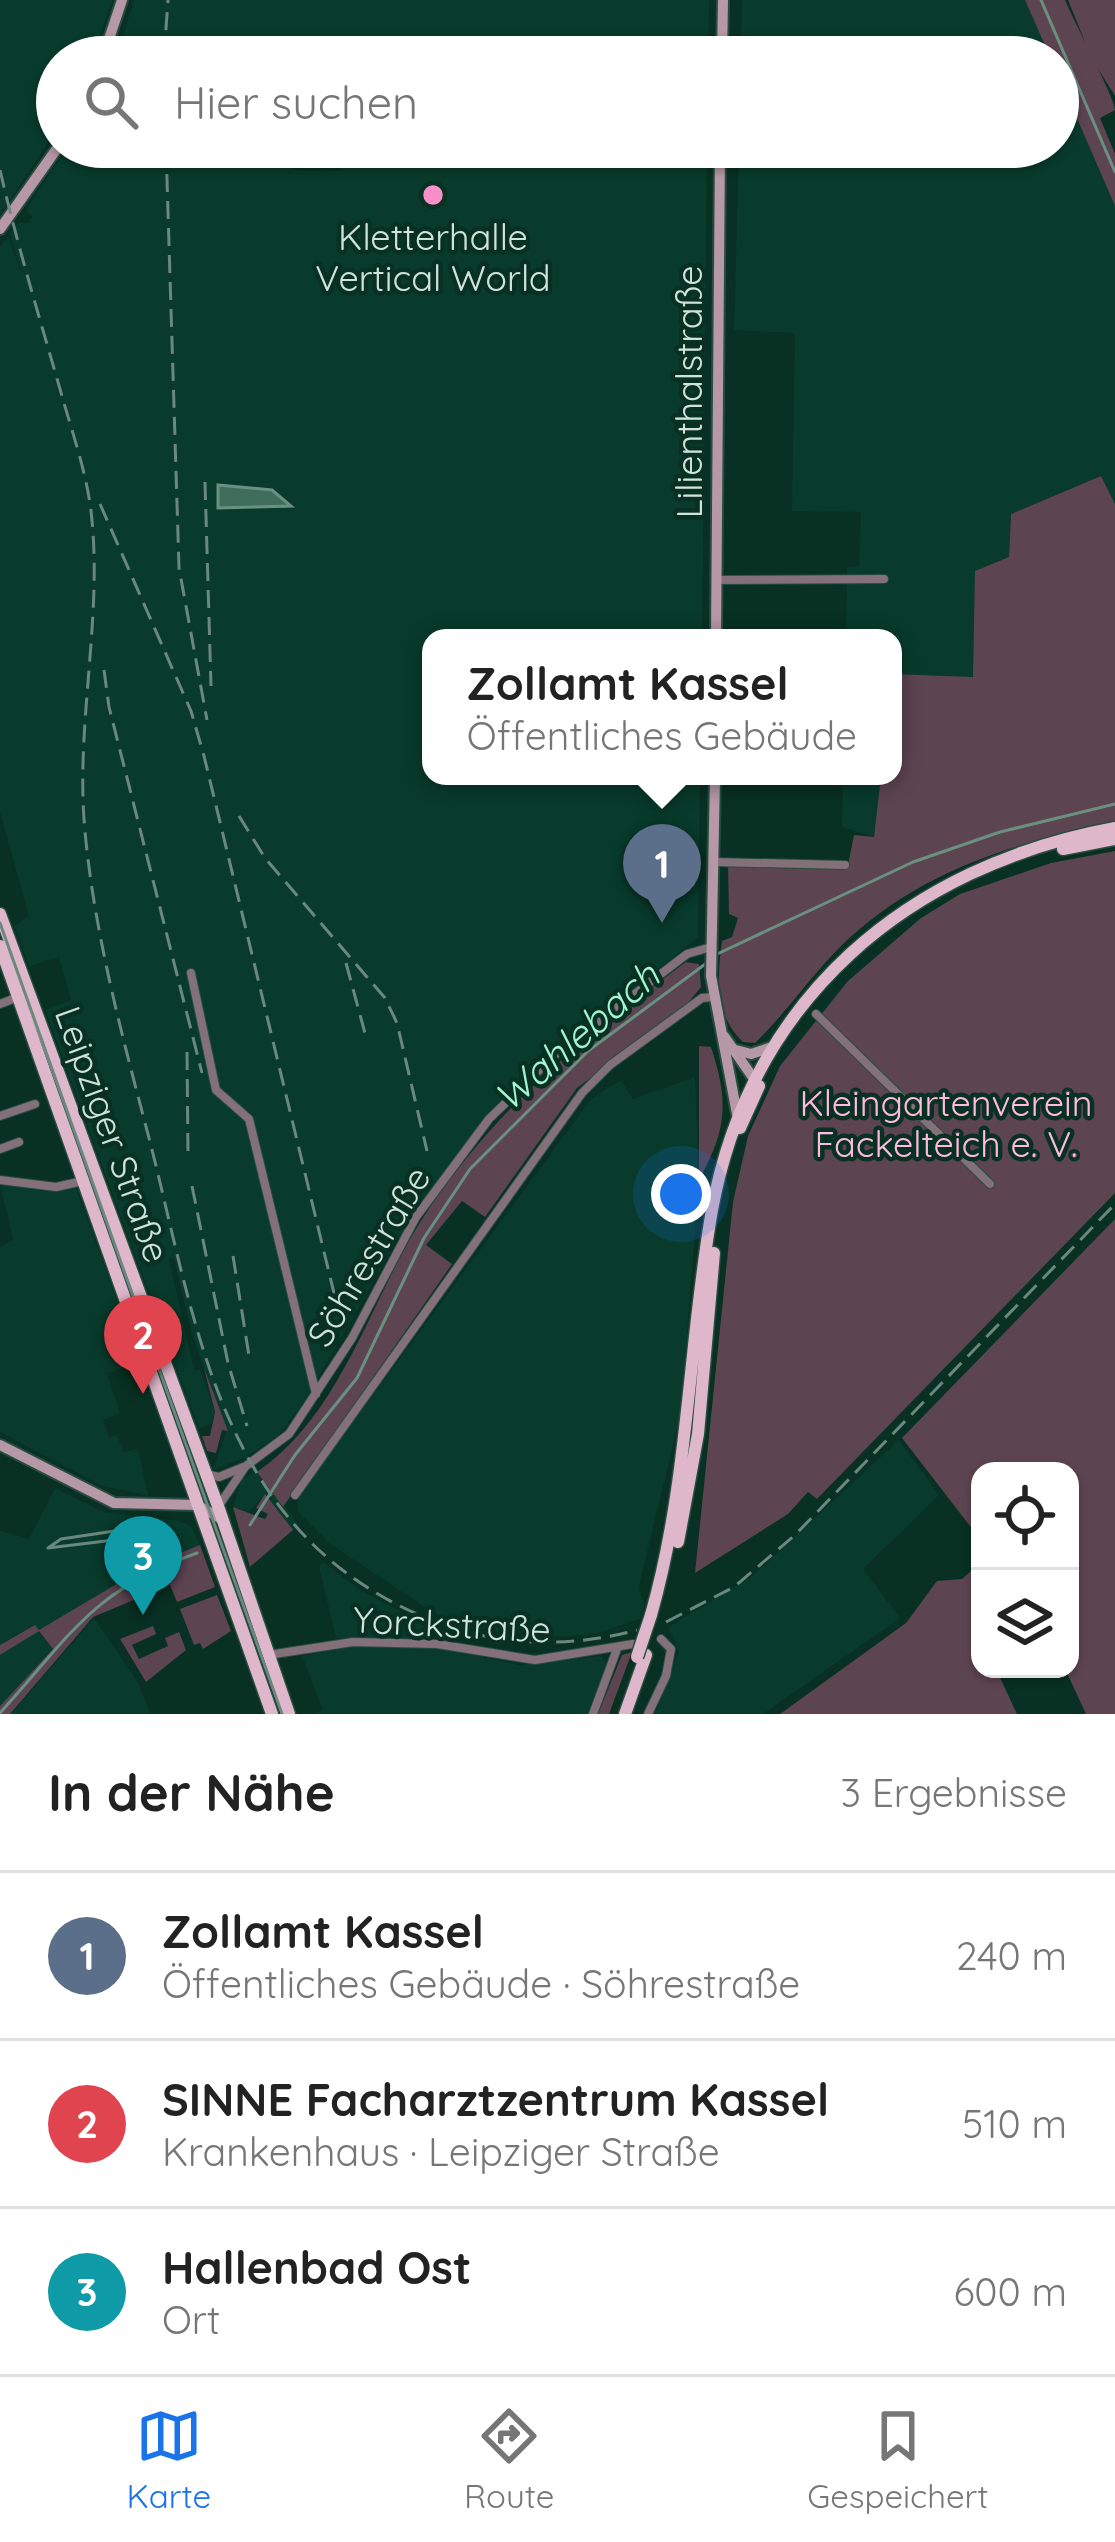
<!DOCTYPE html>
<html lang="de">
<meta charset="utf-8">
<style>
:root{--surface:#fff;--page:#f2f2f2;--text:#222;--muted:#767676;--line:#e0e0e0;--accent:#1a73e8}
body{margin:0;font-family:Quicksand,sans-serif;background:var(--page);color:var(--text)}
.controls{position:absolute;right:36px;bottom:36px;display:grid;overflow:hidden;border-radius:24px;box-shadow:0 3px 9px #0004}
.controls button{width:108px;height:108px;display:grid;place-items:center;padding:0;border:0;border-bottom:3px solid var(--line);background:var(--surface);color:var(--text);font:60px sans-serif}
.you{position:absolute;left:681px;top:1194px;width:42px;height:42px;margin:-30px;border:9px solid #fff;border-radius:50%;background:#1a73e8;box-shadow:0 0 0 18px #1a73e833}
.badge{display:grid;place-items:center;width:78px;height:78px;border-radius:50%;background:var(--accent);color:#fff;font-size:39px;font-weight:700}
.pin{position:absolute;translate:-50% -99px;filter:drop-shadow(0 3px 6px #0008)}
.pin::after{content:'';position:absolute;top:63px;width:42px;height:36px;background:inherit;clip-path:polygon(0 0,100% 0,50% 100%)}
.popup{position:absolute;left:422px;top:629px;width:480px;height:156px;box-sizing:border-box;display:grid;place-content:center;border-radius:24px;background:var(--surface);filter:drop-shadow(0 3px 9px #0005);font-size:39px;white-space:nowrap;color:var(--muted)}
.popup b{font-size:45px;color:var(--text)}
.popup::after{content:'';position:absolute;left:50%;top:100%;margin-left:-24px;border:24px solid transparent;border-top-color:var(--surface)}
.list{margin:0;padding:0;list-style:none}
h2{display:flex;justify-content:space-between;align-items:center;height:156px;margin:0;padding:0 48px;font-size:51px}
h2 small{font-size:39px;font-weight:400;color:var(--muted)}
.list li{display:grid;grid-template-columns:78px 1fr auto;gap:36px;align-items:center;box-sizing:border-box;height:168px;padding:0 48px;border-top:3px solid var(--line)}
.list b{display:block;font-size:45px;white-space:nowrap}
.list p{margin:0;font-size:39px;white-space:nowrap;color:var(--muted)}
.list em{font-size:39px;font-style:normal;color:var(--muted)}
.icon{flex:none;width:66px;height:66px;fill:none;stroke:currentColor;stroke-width:2;stroke-linecap:round;stroke-linejoin:round}
.map{position:relative;flex:none;width:1115px;height:1714px;overflow:hidden}
.search{position:absolute;background:var(--surface);box-shadow:0 3px 9px #0004;left:36px;right:36px;top:36px;height:132px;display:flex;align-items:center;gap:30px;box-sizing:border-box;padding:0 42px;border-radius:66px;color:var(--muted);font-size:45px}
.sheet{height:660px;background:var(--surface)}
nav{display:flex;justify-content:space-around;align-items:center;box-sizing:border-box;height:168px;border-top:3px solid var(--line);background:var(--surface);font-size:33px;color:var(--muted)}
nav a{display:grid;justify-items:center;gap:6px}
nav .on{color:var(--accent)}
.map>svg:first-child{display:block}
.built{fill:#083b2b}
.green{fill:#5d4451}
.water{fill:#3e6d5b;stroke:#6a9081;stroke-width:3}
.lines{fill:none;stroke-linecap:round;stroke-linejoin:round}
.stream{stroke:#6a9081;stroke-width:3}
.street-casing{stroke:#284d40;stroke-width:10}
.secondary-casing{stroke:#284d40;stroke-width:14}
.primary-casing{stroke:#284d40;stroke-width:15}
.street{stroke:#837079;stroke-width:8}
.secondary{stroke:#b698a7;stroke-width:10}
.primary{stroke:#dfb7cb;stroke-width:12}
.tram{stroke:#6a887d;stroke-width:3}
.rail{stroke:#6a887d;stroke-width:3;stroke-dasharray:18 9;stroke-linecap:butt}
.primary-bridge-casing{stroke:#284d40;stroke-width:15;stroke-linecap:butt}
.primary-bridge{stroke:#dfb7cb;stroke-width:12}
.poi-dot{fill:#f98fc9;stroke:#083023;stroke-width:4.5}
.labels{text-anchor:middle;dominant-baseline:central;stroke-width:9;stroke-linejoin:round;paint-order:stroke}
.poi-label{font-size:36px;fill:#cfe3da;stroke:#083023}
.street-label{font-size:36px;fill:#cfe3da;stroke:#083023}
.park-label{font-size:36px;fill:#ffbadd;stroke:#083023}
.water-label{font-size:39px;font-style:italic;fill:#a4f3d2;stroke:#083023}
</style>
<div class="map">
<svg width="1115" height="1714" viewBox="0 0 1115 1714">
<rect width="100%" height="100%" fill="#083023"/>
<path class="built" d="M0 0H112L93 57H57V129L0 215Z
M134 0H709L708 57H116Z
M742 0H1025L1050 57H741Z
M1058 75 1115 206V504L1101 476 1011 514 1009 557 975 571 974 677 893 674V638H846L847 567 859 566 861 512 792 511 795 333 734 330 739 147H1058Z
M67 147H292V170L340 171 341 147H707L702 638H431V776H700L698 938 557 1046 489 1114 419 1204 303 1403 278 1436 248 1455 298 1524 293 1530 265 1495 249 1511 233 1507 242 1479 252 1473 244 1458 213 1470 227 1429 193 1338 174 1258 169 1259 194 1370H200L215 1412 211 1424 199 1429 45 1010 71 1000 59 957 29 966 14 926 29 916 0 812V246L8 237 20 269 10 234 18 223H28L33 217 26 210Z
M843 776H881L874 837 842 827Z
M695 1077 699 1180 685 1360 679 1420 638 1590 645 1604 641 1618 596 1634 562 1637 483 1630 434 1613 330 1544 297 1510 298 1497 591 1099 621 1080 633 1099Z
M0 1184 43 1191 76 1188 139 1361 107 1374 120 1413 103 1420 109 1437 117 1435 124 1453 138 1448 148 1496 100 1485 0 1432V1247L13 1240Z
M899 1440 939 1495 863 1569 900 1618 763 1714H655L679 1652 668 1627 750 1578Z
M55 1488 104 1512 179 1521 192 1527 200 1545 147 1566 39 1632 53 1649 0 1706V1655L38 1631 34 1625 0 1645V1531L29 1539Z
M323 1562 360 1590 430 1627 426 1638H336L319 1567Z
M94 1618 138 1683 151 1714H11Z
M351 1647H437L518 1665 601 1656 607 1662 588 1714H313L323 1710 302 1656Z"/>
<path class="green" d="M1025 0H1065C1073 20 1115 98 1115 110L1100 118 1115 154V206L1058 75V57H1050Z
M1068 0H1115V96L1092 59Z
M1101 476 1115 504V824C1014 841 916 873 841 946 810 977 786 1013 755 1043L743 1042C715 1016 717 977 722 941L732 937 738 918 729 914 728 865H848L854 835 874 837 881 776H893V674L973 677 975 571 1009 557 1011 514Z
M1115 851V1193L817 1499 808 1492 788 1514 695 1573 733 1202 748 1136 780 1066 848 981 921 918 960 894 1051 863Z
M686 962 699 964 701 987 688 1003 577 1088 485 1217 462 1201 426 1245 452 1264 283 1507 257 1472C345 1412 372 1291 430 1207 506 1098 581 1040 686 962Z
M699 1046 711 1047C729 1102 727 1129 699 1180Z
M1115 1219V1714H1086L1067 1673 1043 1669H1070V1471H980V1539L902 1438Z
M204 1368 228 1431 222 1430 216 1453 207 1451 202 1436H210L215 1412Z
M265 1494 293 1530 250 1567 233 1507 265 1519 268 1514 256 1508Z
M200 1545 215 1587 177 1602 170 1585 93 1617 10 1714H0V1706L53 1649 39 1631 0 1655V1645L35 1625 39 1630 147 1566Z
M980 1563V1669H996L1017 1714H780L906 1623 937 1581 962 1579Z
M217 1595 231 1631 203 1649 200 1643 194 1645 180 1609Z
M153 1626 156 1634 132 1645 139 1659 168 1646 165 1638 179 1632 186 1650 146 1682 120 1639Z
M632 1652 609 1714H598L622 1655Z"/>
<path class="water" d="M218 485 272 490 291 506 218 508Z"/>
<g class="lines">
<path class="stream" d="M1041 0 1115 172
M715 955 913 862 1000 832 1115 804
M250 1525 295 1455 357 1378 424 1238 470 1169 588 1051 708 962
M0 1713C72 1634 91 1591 197 1553"/>
<g class="street-casing">
<path id="street" d="M716 580 884 579
M714 862 845 865
M191 973 216 1090 249 1119 316 1394
M0 1004 18 997
M816 1014 990 1184
M0 1116 35 1104
M0 1149 19 1142
M0 1180 56 1187 83 1181
M206 1474 219 1477 246 1466 289 1434 352 1338 416 1217 489 1119 555 1055 687 954 711 947
M295 1495 582 1093 610 1065 702 998 713 997
M220 1504 245 1467
M268 1655 353 1642 437 1644 535 1660 633 1644
M593 1714 617 1649
M648 1714 666 1676 671 1649 661 1639"/>
</g>
<g class="secondary-casing">
<path id="secondary" d="M103 57 122 0
M722 57 723 0
M0 229 58 147
M716 638 720 147
M715 776 711 976 737 1114
M724 1036 754 1079
M736 1050 751 1054 772 1047
M0 1445 114 1503 197 1505 223 1520"/>
</g>
<g class="primary-casing">
<path id="primary" d="M1063 849 1115 839
M0 914 219 1509 289 1714
M0 946 272 1714
M740 1128 759 1086
M678 1542 698 1434 714 1253
M651 1615C689 1482 688 1345 712 1210 751 998 908 866 1115 828
M625 1714 646 1655"/>
</g>
<use href="#street" class="street"/>
<use href="#secondary" class="secondary"/>
<use href="#primary" class="primary"/>
<path class="tram" d="M0 923 282 1714
M128 1529 61 1539 48 1548 139 1537"/>
<path class="rail" d="M164 57 168 0
M166 147 179 568 207 720
M0 170C17 244 39 316 60 389 71 429 86 470 91 511 103 613 77 717 84 819 92 926 122 1035 149 1138 197 1324 218 1526 417 1614 488 1646 562 1650 637 1630
M205 482 211 686
M100 504 191 711 204 756 340 1318
M104 670 109 707 202 1073
M239 816 265 858 385 998 397 1023 427 1151
M346 963 366 1037
M187 1052 188 1154
M192 1186 228 1363 247 1426
M233 1256 250 1362
M666 1622 734 1587 795 1535 1115 1204"/>
<g class="primary-bridge-casing">
<path id="primary-bridge" d="M637 1657 651 1615"/>
</g>
<use href="#primary-bridge" class="primary-bridge"/>
</g>
<circle class="poi-dot" cx="433" cy="195" r="12"/>
<g class="labels">
<g class="poi-label">
<text x="433" y="236">Kletterhalle<tspan x="433" dy="41">Vertical World</tspan></text>
</g>
<g class="street-label">
<text transform="translate(688 392) rotate(-90)">Lilienthalstraße</text>
<text transform="translate(113 1134) rotate(70)">Leipziger Straße</text>
<text transform="translate(368 1256) rotate(-59)">Söhrestraße</text>
<text transform="translate(452 1624) rotate(3)">Yorckstraße</text>
</g>
<g class="park-label">
<text x="946" y="1102">Kleingartenverein<tspan x="946" dy="41">Fackelteich e. V.</tspan></text>
</g>
<g class="water-label">
<text transform="translate(576 1036) rotate(-41)">Wahlebach</text>
</g>
</g>
</svg>
<div class="controls">
<button><svg class="icon" aria-label="locate" viewBox="0 0 24 24"><circle cx="12" cy="12" r="6"/><path d="M12 2v4M12 18v4M2 12h4M18 12h4"/></svg></button>
<button><svg class="icon" aria-label="layers" viewBox="0 0 24 24"><path d="M12 4l9 5-9 5-9-5zM3 14l9 5 9-5"/></svg></button>
</div>
<div class="you"></div>
<div class="pin badge" style="left:662px;top:923px;background:#5c6f8a">1</div>
<div class="popup"><b>Zollamt Kassel</b>Öffentliches Gebäude</div>
<div class="pin badge" style="left:143px;top:1394px;background:#e0444e">2</div>
<div class="pin badge" style="left:143px;top:1615px;background:#0f9aa8">3</div>
<div class="search"><svg class="icon" aria-label="search" viewBox="0 0 24 24"><circle cx="10" cy="10" r="6"/><path d="M15 15l6 6"/></svg>Hier suchen</div>
</div>
<section class="sheet">
<h2>In der Nähe<small>3 Ergebnisse</small></h2>
<ul class="list">
<li><span class="badge" style="background:#5c6f8a">1</span><div><b>Zollamt Kassel</b><p>Öffentliches Gebäude · Söhrestraße</p></div><em>240 m</em></li>
<li><span class="badge" style="background:#e0444e">2</span><div><b>SINNE Facharztzentrum Kassel</b><p>Krankenhaus · Leipziger Straße</p></div><em>510 m</em></li>
<li><span class="badge" style="background:#0f9aa8">3</span><div><b>Hallenbad Ost</b><p>Ort</p></div><em>600 m</em></li>
</ul>
</section>
<nav>
<a class="on"><svg class="icon" aria-label="map" viewBox="0 0 24 24"><path d="M3 6l6-2 6 2 6-2v14l-6 2-6-2-6 2zM9 4v14M15 6v14"/></svg>Karte</a>
<a><svg class="icon" aria-label="directions" viewBox="0 0 24 24"><path d="M12 3l9 9-9 9-9-9zM9 14v-3h6M13 9l2 2-2 2"/></svg>Route</a>
<a><svg class="icon" aria-label="saved" viewBox="0 0 24 24"><path d="M7 4h10v16l-5-4-5 4z"/></svg>Gespeichert</a>
</nav>
